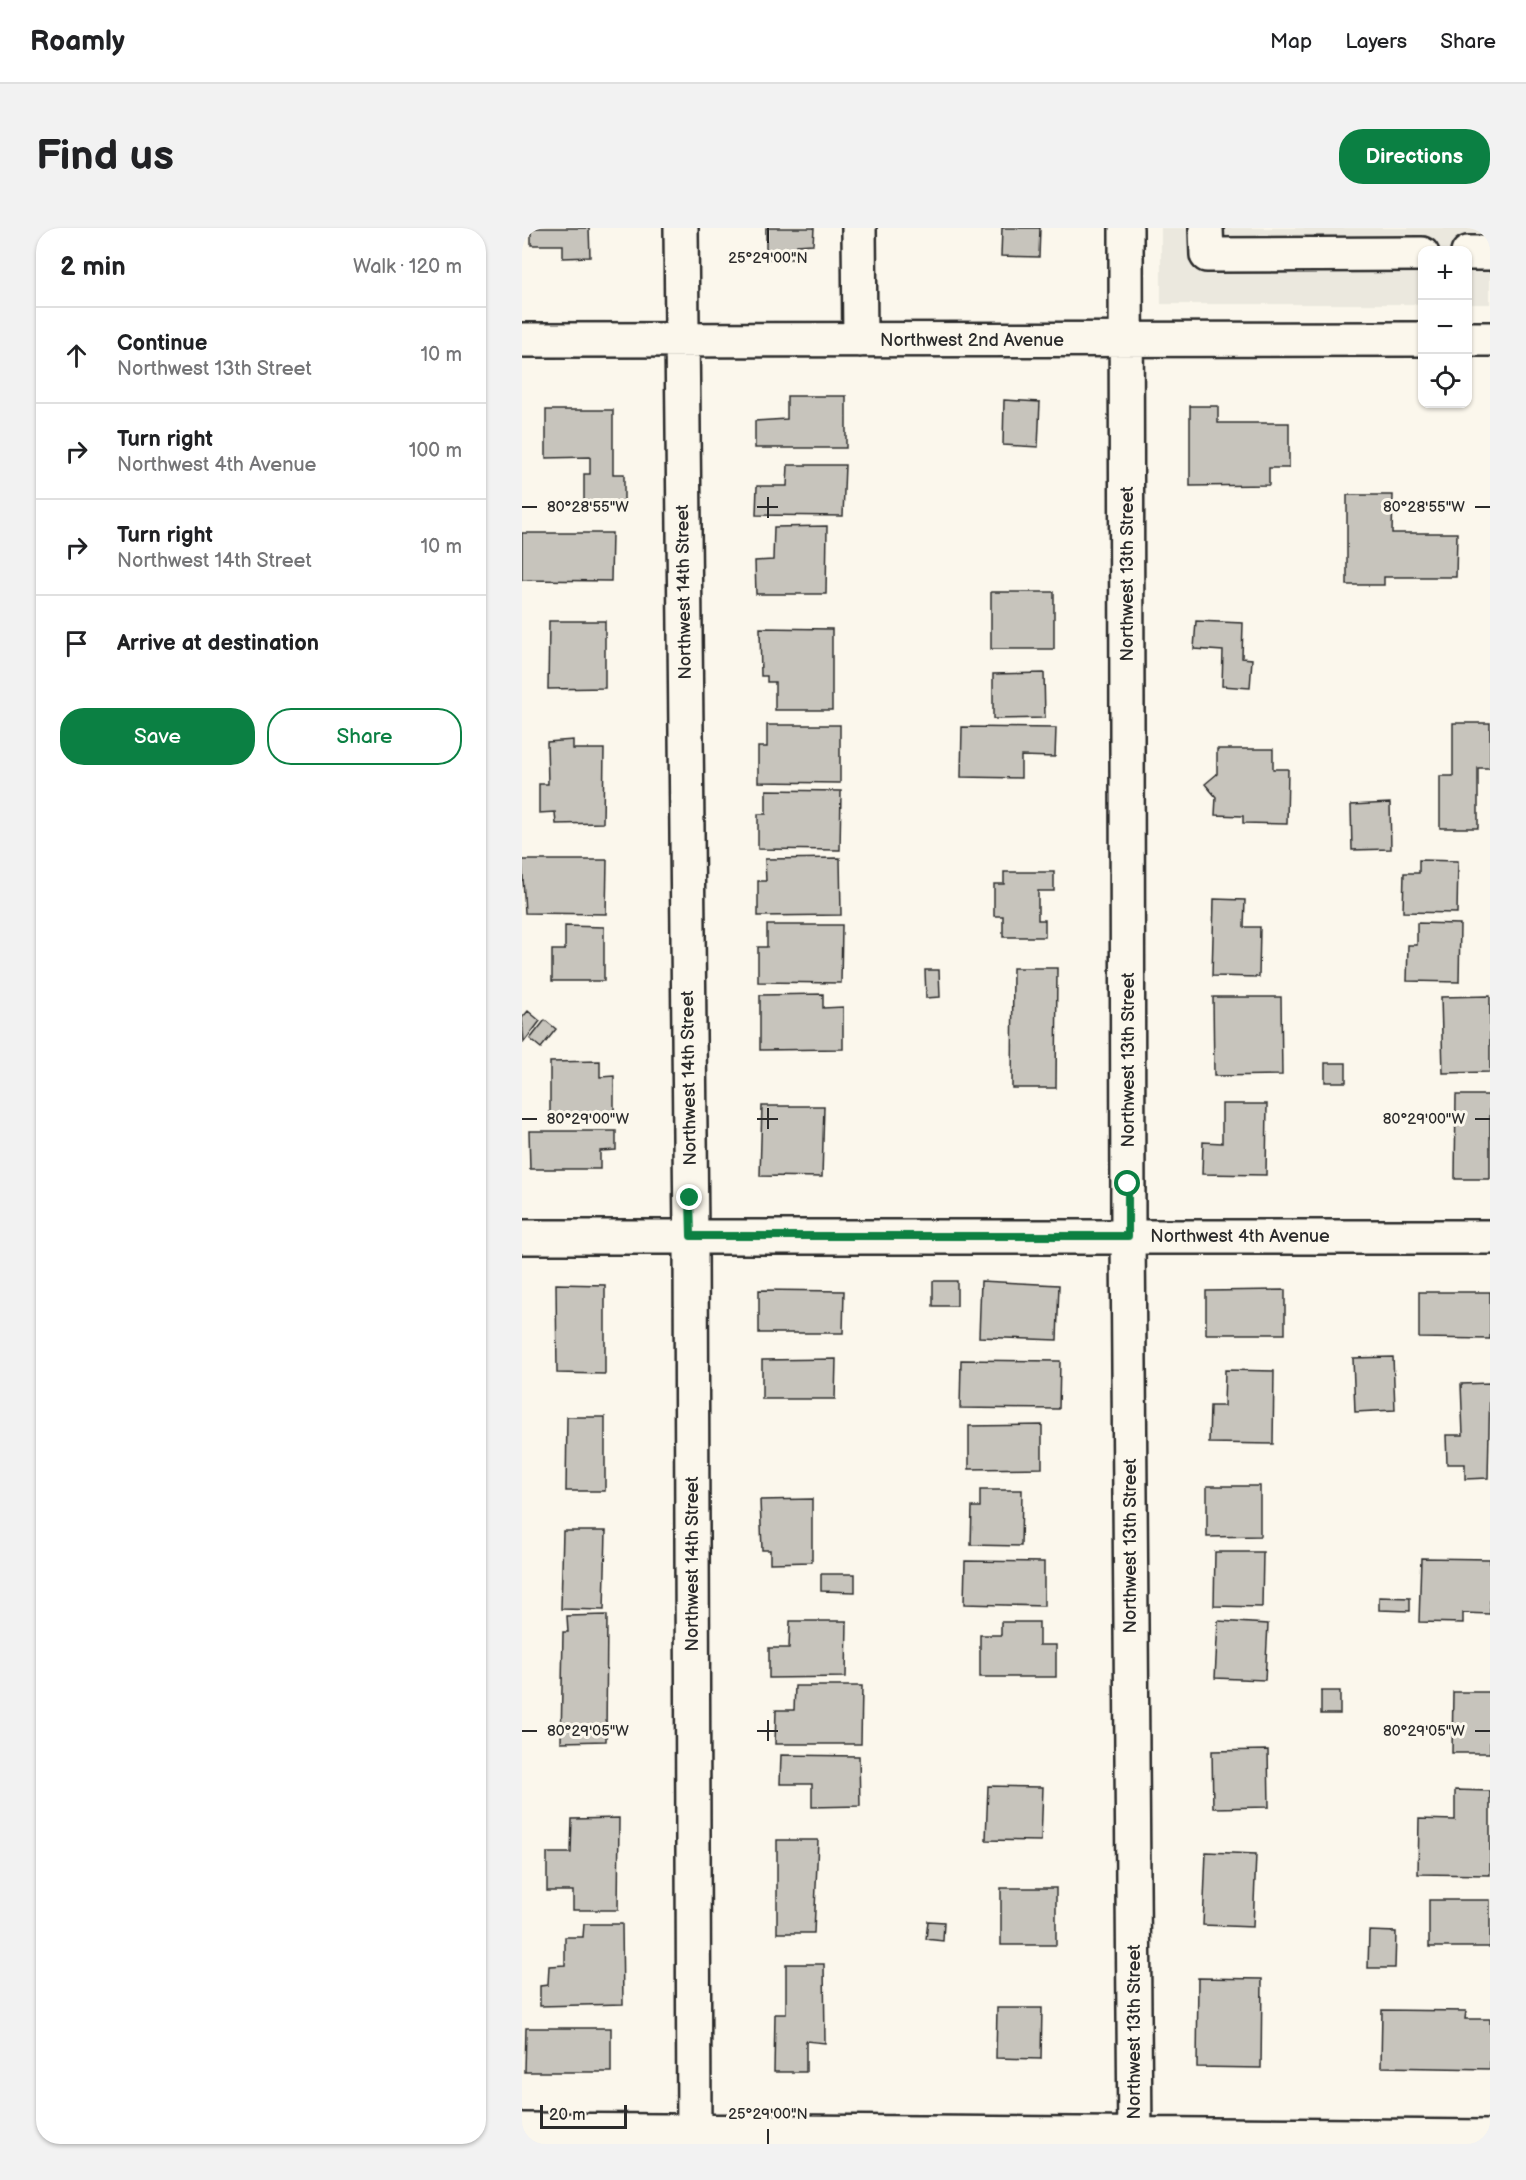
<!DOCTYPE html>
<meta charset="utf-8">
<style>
:root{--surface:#fff;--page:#f2f2f2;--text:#202124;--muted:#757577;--line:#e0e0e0;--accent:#0b8043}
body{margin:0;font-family:"Balsamiq Sans",sans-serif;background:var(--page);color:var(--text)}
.controls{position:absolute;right:18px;top:18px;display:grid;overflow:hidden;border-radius:12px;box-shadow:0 2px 4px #0004}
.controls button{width:54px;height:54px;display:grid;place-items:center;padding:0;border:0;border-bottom:2px solid var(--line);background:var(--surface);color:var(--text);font:30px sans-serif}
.scale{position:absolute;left:18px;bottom:15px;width:87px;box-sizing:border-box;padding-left:6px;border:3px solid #2b2b2b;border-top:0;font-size:16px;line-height:21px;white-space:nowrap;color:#2b2b2b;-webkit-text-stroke:4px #fbf7ec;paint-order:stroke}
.stop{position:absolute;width:18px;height:18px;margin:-14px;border:4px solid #0b8043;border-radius:50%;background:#fff}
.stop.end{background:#0b8043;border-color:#fff;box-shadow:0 2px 6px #0008}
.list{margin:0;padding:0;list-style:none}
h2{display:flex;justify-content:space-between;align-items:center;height:78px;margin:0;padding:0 24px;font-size:26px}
h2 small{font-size:20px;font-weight:400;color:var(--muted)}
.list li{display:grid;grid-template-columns:39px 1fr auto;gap:18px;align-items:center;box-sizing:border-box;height:96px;padding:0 24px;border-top:2px solid var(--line)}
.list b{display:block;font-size:22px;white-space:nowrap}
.list p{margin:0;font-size:20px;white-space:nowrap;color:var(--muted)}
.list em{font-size:20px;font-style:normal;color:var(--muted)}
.actions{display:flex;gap:12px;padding:18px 24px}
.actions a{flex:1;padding:14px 0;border:2px solid var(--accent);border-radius:24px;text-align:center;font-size:21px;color:var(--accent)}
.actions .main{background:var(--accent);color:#fff}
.icon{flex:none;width:33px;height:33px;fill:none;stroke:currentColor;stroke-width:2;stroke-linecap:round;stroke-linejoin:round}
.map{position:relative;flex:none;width:968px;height:1916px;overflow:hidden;border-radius:24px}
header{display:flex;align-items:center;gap:36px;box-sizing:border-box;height:84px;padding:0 30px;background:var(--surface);border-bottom:2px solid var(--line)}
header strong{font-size:28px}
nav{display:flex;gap:33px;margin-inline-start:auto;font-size:21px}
.intro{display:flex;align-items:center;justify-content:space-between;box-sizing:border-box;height:144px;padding:0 36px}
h1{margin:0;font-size:42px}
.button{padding:15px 27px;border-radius:24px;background:var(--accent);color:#fff;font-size:21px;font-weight:700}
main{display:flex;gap:36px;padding:0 36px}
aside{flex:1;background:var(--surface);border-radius:24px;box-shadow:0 2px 4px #0004}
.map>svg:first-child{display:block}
.built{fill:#ebe8de}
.building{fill:#c7c4bc;stroke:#2b2b2b;stroke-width:1.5}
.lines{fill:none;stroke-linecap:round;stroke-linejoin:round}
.minor-casing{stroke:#2b2b2b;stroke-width:38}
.minor{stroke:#fbf7ec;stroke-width:33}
.route{stroke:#0b8043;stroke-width:8}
.ticks{fill:none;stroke:#2b2b2b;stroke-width:2}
.labels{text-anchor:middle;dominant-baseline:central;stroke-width:6;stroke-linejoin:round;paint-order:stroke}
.street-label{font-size:18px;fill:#2b2b2b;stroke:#fbf7ec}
.ticks-label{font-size:15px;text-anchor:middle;fill:#2b2b2b;stroke:#fbf7ec;stroke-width:6;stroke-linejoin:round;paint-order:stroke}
</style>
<header>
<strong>Roamly</strong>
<nav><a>Map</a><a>Layers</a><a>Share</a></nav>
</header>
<div class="intro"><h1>Find us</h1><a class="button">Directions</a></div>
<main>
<aside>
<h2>2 min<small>Walk · 120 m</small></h2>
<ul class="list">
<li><svg class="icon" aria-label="ahead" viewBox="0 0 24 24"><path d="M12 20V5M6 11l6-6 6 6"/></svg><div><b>Continue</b><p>Northwest 13th Street</p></div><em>10 m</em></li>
<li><svg class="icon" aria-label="right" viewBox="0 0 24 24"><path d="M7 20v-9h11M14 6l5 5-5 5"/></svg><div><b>Turn right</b><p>Northwest 4th Avenue</p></div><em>100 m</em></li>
<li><svg class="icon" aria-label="right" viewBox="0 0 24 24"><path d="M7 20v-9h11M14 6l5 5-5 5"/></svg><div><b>Turn right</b><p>Northwest 14th Street</p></div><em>10 m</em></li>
<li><svg class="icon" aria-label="arrive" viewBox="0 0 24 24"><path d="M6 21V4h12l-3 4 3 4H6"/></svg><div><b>Arrive at destination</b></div></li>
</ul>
<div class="actions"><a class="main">Save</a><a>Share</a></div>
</aside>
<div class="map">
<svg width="968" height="1916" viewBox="0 0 968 1916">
<rect width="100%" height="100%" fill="#fbf7ec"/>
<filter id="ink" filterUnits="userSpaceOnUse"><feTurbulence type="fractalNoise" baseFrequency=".0167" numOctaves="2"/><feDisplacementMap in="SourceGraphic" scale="12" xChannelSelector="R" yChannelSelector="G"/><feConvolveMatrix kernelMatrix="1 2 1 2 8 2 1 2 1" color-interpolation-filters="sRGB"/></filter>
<g filter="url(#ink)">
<path class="built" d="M639 0H968V76H946V22H900V76H639Z"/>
<path class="building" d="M9 0H67L68 29 41 30V17H9Z
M244 0H292L291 16 275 17V31H244Z
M480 0H518L517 29 479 28Z
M265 168H324V220H233V193L265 191Z
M482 172 518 174 516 219 481 217Z
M668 178H696V195H767V240H747V257L668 258Z
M24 182H91V246H102V279H62V246H68V229L24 230Z
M266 237H323L321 288 234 287 235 258H265Z
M825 267H871L870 305H935L934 349H862V357H825Z
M305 298 304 366H234L233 333 251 332 252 299Z
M0 305H90L89 353 0 352Z
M469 364H532V421H469Z
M27 393H83V460L26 461Z
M674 393 721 395 720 430 730 431 728 460 700 458 701 423 672 421Z
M238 400 310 401V482H253V454H245V448H239Z
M522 445 523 490 471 491V446Z
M931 495H968V540H956V600H918V548H931Z
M245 497H318V555L236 554V519H245Z
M440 499 534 500 533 529 499 528V550L439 549Z
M51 512V521H82L81 595 34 596 33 584 17 585V556H26L25 514Z
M695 521H751V541H766L765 596 721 595V588L693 587 694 569 683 556 695 546Z
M244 562 319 563 318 622 236 621V586H244Z
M868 575 869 621 830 622 829 577Z
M318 630 319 687 236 688V653H244L243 631Z
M0 632H85L84 686 3 685Z
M897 632 936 633 935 685 881 684 882 645H897Z
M482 644H532V663H516V692H523V709H481V688H472V656H482Z
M692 671 723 672 722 699H738L737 749 690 748Z
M895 695 938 696 937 754 885 753 886 717H895Z
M245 697H320L319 755 236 754V719H245Z
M43 698 82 699V753H30V722H43Z
M491 740H535L534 860H490Z
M403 742H417L418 769 404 770Z
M301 766V780L321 779V821L238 822V767Z
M968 768V844L921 845 919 769Z
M691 769H759L760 847 692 848Z
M6 783 18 793 2 814 0 790Z
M23 792 34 801 19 820 8 811Z
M78 833V849L92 848V886H28V834Z
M803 835H824V854H803Z
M934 867H968V951H933Z
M700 876H745L744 947 680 946 681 914 700 915Z
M240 878H302L300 949 238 948Z
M7 903H94V922L78 923V941H8Z
M411 1053H435V1078H411Z
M459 1053 537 1057 535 1112 457 1109Z
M34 1056 83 1057V1146L35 1145Z
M237 1062 322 1063 321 1105H237Z
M763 1062V1106H684V1063Z
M897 1064H968V1111L897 1110Z
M871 1129 873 1182 833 1184 831 1130Z
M314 1131 313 1171H240V1132Z
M439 1132 538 1133 537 1181 438 1180Z
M703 1142 752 1143 751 1216 687 1215 688 1178H702Z
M968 1155 966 1250 943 1251V1236H925L924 1207H941L939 1156Z
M45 1189H83V1263H44Z
M520 1197V1240L447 1241V1198Z
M685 1258H738V1308L685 1309Z
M458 1262H500L499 1318 449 1317 450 1279H458Z
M290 1271V1334L248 1335V1322H240L238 1272Z
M41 1303H84L82 1382 39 1381Z
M693 1324H741L740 1379 692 1378Z
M899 1330 968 1331V1386L941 1385V1395L897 1394Z
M443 1333 522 1334V1378L442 1376Z
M299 1346H333V1364L299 1363Z
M857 1369 888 1370V1383L857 1382Z
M85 1387 84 1513 39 1514 41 1404H46L45 1388Z
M268 1393H325L324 1449 247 1450V1420H267Z
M696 1393 746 1396 743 1452 693 1450Z
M479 1394H517V1417H534V1449H458V1407H479Z
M273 1458H340L339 1516H253L254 1482H272Z
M799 1463H818V1486H799Z
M931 1464H968V1525H930Z
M746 1522 747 1579 691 1580 690 1523Z
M259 1527 337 1528 338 1578 290 1579V1556H258Z
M466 1558 521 1559 519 1613 464 1612Z
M933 1562 968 1563V1647L896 1646 897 1591 933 1592Z
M97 1590 96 1682H51V1663H25V1625H49L50 1591Z
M255 1612H296L292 1705H255Z
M684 1624 734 1626 731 1699 681 1697Z
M479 1660H534V1717H479Z
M907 1672H968V1719H907Z
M406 1693 422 1694 421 1713 404 1711Z
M62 1696H100L101 1776 18 1778V1758L26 1757 27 1738 43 1737V1709H61Z
M847 1703 874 1704 873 1740H846Z
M264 1736H302L303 1815 284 1813V1844H252L253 1786H264Z
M676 1750 740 1751 739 1840 675 1839Z
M475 1780H520L519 1831 474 1830Z
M860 1782 944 1783 943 1791H968V1841L859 1839Z
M4 1800H89V1844H3Z"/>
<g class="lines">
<g class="minor-casing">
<path id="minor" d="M159 0 169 1008 172 1916
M337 0 338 112
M604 0 606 1008 613 1916
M684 0 685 27 900 26
M946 25H968
M946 111H968
M0 112 900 111
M0 1009H968
M0 1902 968 1909"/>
</g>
<use href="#minor" class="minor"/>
</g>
</g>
<g class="lines" filter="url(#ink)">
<path class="route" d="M168 970 169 1008H606V956"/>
</g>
<path class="ticks" d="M246 0V15M246 269V290M0 279H15M235 279H256M953 279H968M246 880V901M0 891H15M235 891H256M953 891H968M246 1492V1513M0 1503H15M235 1503H256M953 1503H968M246 1901V1916"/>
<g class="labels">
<g class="street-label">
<text x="450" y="112">Northwest 2nd Avenue</text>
<text transform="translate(605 346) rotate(-90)">Northwest 13th Street</text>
<text transform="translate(162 364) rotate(-91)">Northwest 14th Street</text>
<text transform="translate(606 832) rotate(-90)">Northwest 13th Street</text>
<text transform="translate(167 850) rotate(-91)">Northwest 14th Street</text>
<text x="718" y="1008">Northwest 4th Avenue</text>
<text transform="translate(608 1318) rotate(-90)">Northwest 13th Street</text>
<text transform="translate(170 1336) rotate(-90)">Northwest 14th Street</text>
<text transform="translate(612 1804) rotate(-90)">Northwest 13th Street</text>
</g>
</g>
<g class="ticks-label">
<text x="246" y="35">25°29'00"N</text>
<text x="902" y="284">80°28'55"W</text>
<text x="66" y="284">80°28'55"W</text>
<text x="902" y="896">80°29'00"W</text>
<text x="66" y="896">80°29'00"W</text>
<text x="66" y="1508">80°29'05"W</text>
<text x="902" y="1508">80°29'05"W</text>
<text x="246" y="1891">25°29'00"N</text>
</g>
</svg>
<div class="controls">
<button>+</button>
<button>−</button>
<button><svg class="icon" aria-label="locate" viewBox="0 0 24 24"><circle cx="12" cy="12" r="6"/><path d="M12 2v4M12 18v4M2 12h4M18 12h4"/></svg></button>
</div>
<div class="scale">20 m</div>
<div class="stop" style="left:606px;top:956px"></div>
<div class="stop end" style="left:168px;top:970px"></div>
</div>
</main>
